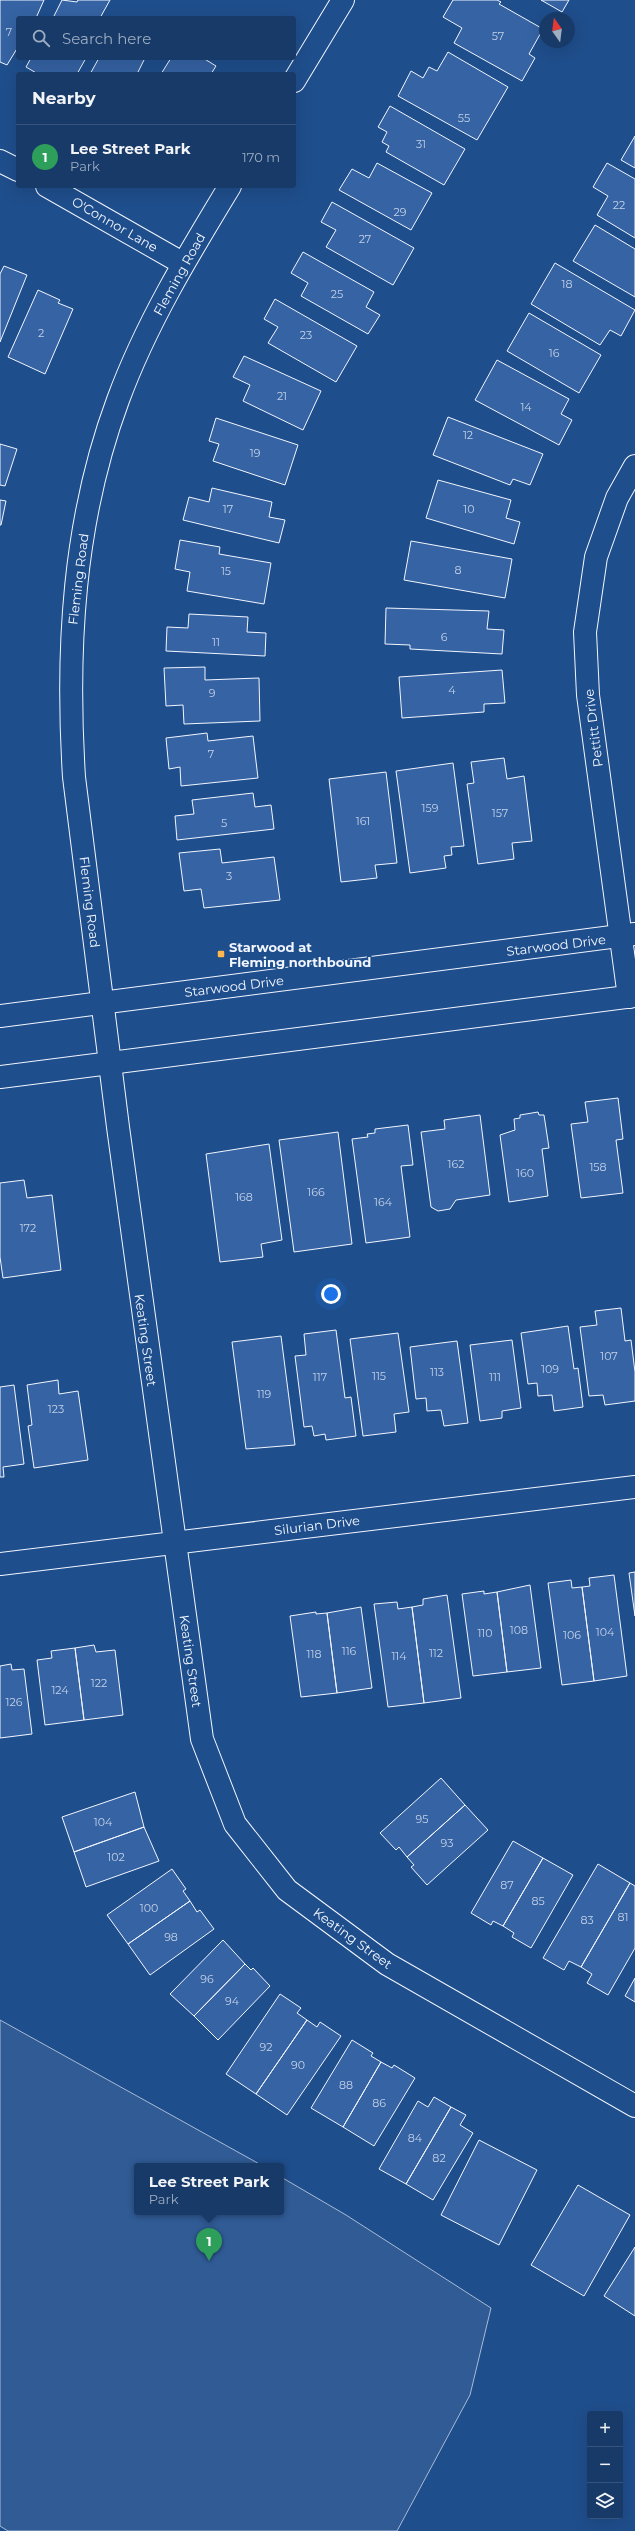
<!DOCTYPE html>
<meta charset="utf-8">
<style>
:root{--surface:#173a69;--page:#244571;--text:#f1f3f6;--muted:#9eadc0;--line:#36547d;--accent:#bca0f2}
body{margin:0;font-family:Montserrat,sans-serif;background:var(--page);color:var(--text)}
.controls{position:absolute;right:12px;bottom:12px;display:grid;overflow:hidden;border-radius:4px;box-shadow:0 4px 16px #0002}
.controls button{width:36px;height:36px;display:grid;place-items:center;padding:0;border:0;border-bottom:1px solid var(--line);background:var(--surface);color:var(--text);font:20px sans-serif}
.compass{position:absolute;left:539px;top:12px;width:36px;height:36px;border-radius:50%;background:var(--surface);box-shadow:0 4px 16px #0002;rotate:346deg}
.you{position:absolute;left:331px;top:1294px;width:14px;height:14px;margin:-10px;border:3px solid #fff;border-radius:50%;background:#1a73e8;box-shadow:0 0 0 6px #1a73e833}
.badge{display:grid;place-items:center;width:26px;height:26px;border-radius:50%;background:var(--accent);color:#fff;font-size:13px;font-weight:700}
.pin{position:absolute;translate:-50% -33px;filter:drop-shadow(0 1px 2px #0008)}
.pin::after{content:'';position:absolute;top:21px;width:14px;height:12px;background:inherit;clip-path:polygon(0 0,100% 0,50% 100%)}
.popup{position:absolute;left:134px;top:2163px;width:150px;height:52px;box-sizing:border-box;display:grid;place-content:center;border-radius:4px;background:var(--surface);filter:drop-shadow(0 1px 3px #0005);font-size:13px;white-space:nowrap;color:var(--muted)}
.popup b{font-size:15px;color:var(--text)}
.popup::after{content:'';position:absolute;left:50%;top:100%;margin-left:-8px;border:8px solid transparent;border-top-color:var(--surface)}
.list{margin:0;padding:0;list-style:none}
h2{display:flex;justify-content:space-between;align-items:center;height:52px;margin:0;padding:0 16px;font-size:17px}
h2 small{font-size:13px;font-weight:400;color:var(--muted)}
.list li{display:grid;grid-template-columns:26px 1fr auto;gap:12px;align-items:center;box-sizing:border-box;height:64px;padding:0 16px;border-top:1px solid var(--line)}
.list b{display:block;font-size:15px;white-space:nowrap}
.list p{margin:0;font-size:13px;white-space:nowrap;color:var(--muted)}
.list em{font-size:13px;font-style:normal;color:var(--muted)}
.icon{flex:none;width:22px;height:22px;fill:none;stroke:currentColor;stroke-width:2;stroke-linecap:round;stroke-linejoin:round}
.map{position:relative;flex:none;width:635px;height:2531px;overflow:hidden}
.search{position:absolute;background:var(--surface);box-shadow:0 4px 16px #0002;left:16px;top:16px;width:280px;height:44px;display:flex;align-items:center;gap:10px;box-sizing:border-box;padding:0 14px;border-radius:4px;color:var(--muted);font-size:15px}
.panel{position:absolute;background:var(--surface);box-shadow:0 4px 16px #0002;left:16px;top:72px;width:280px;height:116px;border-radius:4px}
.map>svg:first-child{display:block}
.built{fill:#305b95;stroke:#a8bbd7}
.building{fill:#3563a3;stroke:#f2f6ff}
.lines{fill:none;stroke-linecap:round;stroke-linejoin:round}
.street-casing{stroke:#f2f6ff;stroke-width:24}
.secondary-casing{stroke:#f2f6ff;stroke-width:24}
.street{stroke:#1f4e8c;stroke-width:22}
.secondary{stroke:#1f4e8c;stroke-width:22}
.poi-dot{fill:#ffb74d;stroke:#1f4e8c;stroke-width:1.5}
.labels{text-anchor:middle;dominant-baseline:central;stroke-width:3;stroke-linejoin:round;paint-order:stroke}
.number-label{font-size:11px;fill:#c3d1e8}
.street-label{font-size:13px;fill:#f2f6ff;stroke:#1f4e8c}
.poi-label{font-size:13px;font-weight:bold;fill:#f2f6ff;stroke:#1f4e8c;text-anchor:start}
</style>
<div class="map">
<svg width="635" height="2531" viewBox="0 0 635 2531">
<rect width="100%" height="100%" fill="#1f4e8c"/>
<path class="built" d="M0 2020 263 2166H137V2212H281V2177L346 2215 491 2308 470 2395 397 2531H8L0 2526Z"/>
<path class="building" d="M0 0H44L36 18H18V47L7 65 0 62Z
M62 0 77 2 78 0H110L100 18H53Z
M453 0H497L501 2 499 4 543 29 529 54 535 58 522 81 454 43 462 28 443 17Z
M541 0H569L562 12Z
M448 52 508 87 477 140 398 96 411 71 423 78 429 67 437 71Z
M31 58H86L77 74H38L26 67Z
M99 58H145L137 74H90Z
M171 58H203L216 66 211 74H161Z
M390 106 465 149 444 185 386 152 389 146 382 142 387 132 378 127Z
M635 136V168L621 160Z
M377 163 432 193 411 230 339 190 352 169 369 178Z
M607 163 635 179V238L597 215 608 196 593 187Z
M332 202 414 248 393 285 326 247 336 230 321 222Z
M595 225 635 249V297L573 261Z
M303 252 374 292 366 307 380 315 368 334 301 296 308 283 291 273Z
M555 263 635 310 621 336 610 330 600 345 531 304Z
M4 266 27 275 0 342V274Z
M38 290 60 300 58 303 73 309 45 374 8 357Z
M275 299 357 346 336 382 268 343 278 327 264 319Z
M529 313 601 355 579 393 507 351Z
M244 356 321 391 303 430 243 401 250 385 233 377Z
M497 360 569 399 561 414 572 420 559 445 475 400Z
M448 417 543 454 530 485 513 479 510 485 433 455Z
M216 418 298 445 285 485 213 461 219 444 209 441Z
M0 444 17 449 5 486 0 485Z
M438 480 511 500 506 518 520 522 514 544 426 518Z
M212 488 272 502 269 517 285 520 279 543 183 520 189 497 209 502Z
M0 500 6 501 1 525H0Z
M180 540 220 547 219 554 271 563 264 604 187 591 190 572 175 569Z
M411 541 512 559 505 598 404 580Z
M386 608 489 611 487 629 504 630 502 654 410 649V645L385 644Z
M189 614 248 617 247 632 266 633 265 656 166 651 167 627 188 628Z
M205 667V680L259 678 260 721 184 724 183 705 166 706 164 668Z
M502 670 505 703 484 704V712L402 718 399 677Z
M207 733 208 741 253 736 258 778 181 786 180 767 169 769 166 738Z
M504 758 507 779 524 776 532 841 512 843 514 859 478 864 467 784 474 783 471 762Z
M453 763 464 846 451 847 452 855 444 856 446 868 410 873 396 771Z
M386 772 397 863 375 865 377 878 341 882 329 779Z
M253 793 255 807 271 805 274 829 177 840 175 816 194 814 192 800Z
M220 849 222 863 274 857 280 900 204 908 201 889 184 891 179 853Z
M618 1098 623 1139 616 1140 623 1193 581 1198 571 1124 588 1122 585 1102Z
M538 1112 539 1115H544L549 1148 542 1149 548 1196 509 1202 500 1135 515 1130 514 1119 520 1118V1115Z
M480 1115 490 1195 456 1200 450 1209 438 1211 431 1207 421 1132 445 1129 444 1120Z
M408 1125 413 1165 401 1166 410 1237 366 1243 352 1139 368 1137 367 1134 375 1133V1129Z
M338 1132 352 1244 294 1252 279 1140Z
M269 1144 282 1240 261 1244 263 1257 220 1262 206 1154Z
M24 1180 27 1198 52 1195 61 1270 3 1278 0 1257V1183Z
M621 1308 625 1341 631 1340 635 1372V1401L605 1405 603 1395 589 1396 580 1327 597 1325 595 1311Z
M568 1326 574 1369 578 1368 583 1407 554 1411 552 1395 538 1396 537 1383 528 1384 521 1333Z
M336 1330 345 1398 351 1397 356 1436 326 1440 325 1434 314 1436 312 1426 304 1427 295 1356 306 1355 304 1334Z
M398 1333 409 1412 394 1414 396 1432 363 1436 350 1339Z
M281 1336 295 1445 246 1449 232 1342Z
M512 1340 521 1408 502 1411V1418L480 1421 470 1345Z
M457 1341 468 1423 444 1426 441 1410 427 1411 426 1398 416 1399 410 1347Z
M58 1380 59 1394 78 1391 88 1460 34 1468 28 1426 32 1425 27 1385Z
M14 1385 24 1464 3 1467 4 1477H0V1387Z
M635 1572V1616L629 1573Z
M614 1575 627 1676 594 1681 582 1587 590 1586 589 1578Z
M571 1580 572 1588 582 1587 594 1681 562 1685 548 1583Z
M530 1585 541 1668 507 1672 497 1592Z
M484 1591V1594L497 1592 507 1672 473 1676 462 1594Z
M447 1595 461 1698 424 1703 412 1607 423 1605V1599Z
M397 1602 398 1609 412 1607 424 1703 388 1707 374 1604Z
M361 1607 372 1688 337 1693 327 1613Z
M316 1612V1614L327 1613 337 1693 301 1697 290 1616Z
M94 1645 96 1652 115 1650 123 1715 84 1720 75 1648Z
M75 1648 84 1720 45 1725 37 1660 52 1658 51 1651Z
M11 1664 12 1670 24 1669 32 1734 0 1738V1666Z
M441 1778 465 1805 407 1857 399 1847 396 1850 380 1833Z
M135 1792 144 1827 74 1852 62 1817Z
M465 1805 488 1830 427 1885 411 1867 414 1865 407 1857Z
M144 1827 159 1861 86 1887 74 1852Z
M513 1841 543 1858 503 1926 493 1921 491 1925 471 1913Z
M543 1858 573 1875 531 1948 512 1937 514 1933 503 1926Z
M598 1864 630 1883 581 1967 569 1961 564 1970 543 1958Z
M172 1869 186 1889 183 1891 190 1901 128 1944 107 1915Z
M630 1883 635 1886V1948L608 1995 587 1983 592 1974 581 1967Z
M190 1901 197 1912 200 1910 214 1929 150 1975 128 1944Z
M223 1940 245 1964 194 2016 170 1994Z
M245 1964 251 1970 253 1968 270 1986 218 2040 194 2016Z
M635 1978V2002L625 1996Z
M280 1994 301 2008 297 2013 307 2020 256 2094 226 2074Z
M307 2020 317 2027 320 2022 341 2036 287 2115 256 2094Z
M352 2040 373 2053 371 2056 381 2062 343 2127 311 2108Z
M381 2062 392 2068 394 2065 415 2078 374 2146 343 2127Z
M434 2097 451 2107 406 2184 379 2169 418 2101 428 2107Z
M451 2107 466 2115 460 2125 473 2133 433 2200 406 2184Z
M479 2140 537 2170 499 2245 441 2215Z
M578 2185 630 2215 584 2296 531 2265Z
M635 2247V2316L604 2296Z"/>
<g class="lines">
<g class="street-casing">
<path id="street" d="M294 81 343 0
M0 161 18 170
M47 186 182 263
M230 186C188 255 146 324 118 400 73 521 66 650 74 777L118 1127 202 1739 235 1824 287 1890 387 1964 635 2106
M629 997 588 695 585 632 596 557 617 498 635 466
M0 1564 635 1487"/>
</g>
<g class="secondary-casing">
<path id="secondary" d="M0 1016 635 934
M0 1077 635 996"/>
</g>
<use href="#street" class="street"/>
<use href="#secondary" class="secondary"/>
</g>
<rect class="poi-dot" x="217" y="950" width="8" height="8" rx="2"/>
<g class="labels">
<g class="number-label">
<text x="9" y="32">7</text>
<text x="498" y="36">57</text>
<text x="464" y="118">55</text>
<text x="421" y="144">31</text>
<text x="619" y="205">22</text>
<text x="400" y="212">29</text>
<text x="365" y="239">27</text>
<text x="567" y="284">18</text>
<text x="337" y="294">25</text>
<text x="41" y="333">2</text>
<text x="306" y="335">23</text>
<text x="554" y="353">16</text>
<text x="282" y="396">21</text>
<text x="526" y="407">14</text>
<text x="468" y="435">12</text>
<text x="255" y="453">19</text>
<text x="228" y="509">17</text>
<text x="469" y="509">10</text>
<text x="458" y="570">8</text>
<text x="226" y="571">15</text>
<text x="444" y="637">6</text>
<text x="216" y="642">11</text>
<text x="452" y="690">4</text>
<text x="212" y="693">9</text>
<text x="211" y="754">7</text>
<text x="430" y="808">159</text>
<text x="500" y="813">157</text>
<text x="363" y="821">161</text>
<text x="224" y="823">5</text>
<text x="229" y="876">3</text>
<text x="456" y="1164">162</text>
<text x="598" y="1167">158</text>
<text x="525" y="1173">160</text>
<text x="316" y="1192">166</text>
<text x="244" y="1197">168</text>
<text x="383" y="1202">164</text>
<text x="28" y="1228">172</text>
<text x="609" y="1356">107</text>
<text x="550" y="1369">109</text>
<text x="437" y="1372">113</text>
<text x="379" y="1376">115</text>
<text x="320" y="1377">117</text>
<text x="495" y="1377">111</text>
<text x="264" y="1394">119</text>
<text x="56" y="1409">123</text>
<text x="519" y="1630">108</text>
<text x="605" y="1632">104</text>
<text x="485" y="1633">110</text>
<text x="572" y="1635">106</text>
<text x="349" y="1651">116</text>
<text x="436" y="1653">112</text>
<text x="314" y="1654">118</text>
<text x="399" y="1656">114</text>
<text x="99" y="1683">122</text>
<text x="60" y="1690">124</text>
<text x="14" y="1702">126</text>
<text x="422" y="1819">95</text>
<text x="103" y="1822">104</text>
<text x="447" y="1843">93</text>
<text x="116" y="1857">102</text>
<text x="507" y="1885">87</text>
<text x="538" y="1901">85</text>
<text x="149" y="1908">100</text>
<text x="623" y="1917">81</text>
<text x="587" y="1920">83</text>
<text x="171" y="1937">98</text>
<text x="207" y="1979">96</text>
<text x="232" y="2001">94</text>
<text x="266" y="2047">92</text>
<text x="298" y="2065">90</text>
<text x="346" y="2085">88</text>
<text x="379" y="2103">86</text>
<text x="415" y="2138">84</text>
<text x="439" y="2158">82</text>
</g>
<g class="street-label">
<text transform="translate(115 224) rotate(30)">O'Connor Lane</text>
<text transform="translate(179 274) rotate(-61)">Fleming Road</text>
<text transform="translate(78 579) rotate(-83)">Fleming Road</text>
<text transform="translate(593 728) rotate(-97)">Pettitt Drive</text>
<text transform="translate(90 902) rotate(83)">Fleming Road</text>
<text transform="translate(556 945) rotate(-7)">Starwood Drive</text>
<text transform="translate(234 986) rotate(-7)">Starwood Drive</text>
<text transform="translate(146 1340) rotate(82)">Keating Street</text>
<text transform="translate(317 1525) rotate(-7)">Silurian Drive</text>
<text transform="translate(191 1661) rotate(82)">Keating Street</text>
<text transform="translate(353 1938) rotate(36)">Keating Street</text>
</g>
<g class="poi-label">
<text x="229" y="947">Starwood at<tspan x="229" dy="15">Fleming northbound</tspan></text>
</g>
</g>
</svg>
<div class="controls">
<button>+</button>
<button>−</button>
<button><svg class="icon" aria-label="layers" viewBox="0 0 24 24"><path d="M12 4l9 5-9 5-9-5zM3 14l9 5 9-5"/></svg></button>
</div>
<svg class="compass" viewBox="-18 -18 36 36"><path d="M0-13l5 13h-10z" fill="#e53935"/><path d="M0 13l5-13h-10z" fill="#9eadc0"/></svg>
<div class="you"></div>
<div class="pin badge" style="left:209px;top:2261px;background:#2e9e5b">1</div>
<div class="popup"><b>Lee Street Park</b>Park</div>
<div class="search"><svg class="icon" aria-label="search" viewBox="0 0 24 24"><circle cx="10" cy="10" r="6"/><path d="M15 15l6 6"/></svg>Search here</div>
<section class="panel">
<h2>Nearby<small></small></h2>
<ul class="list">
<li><span class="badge" style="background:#2e9e5b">1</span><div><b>Lee Street Park</b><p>Park</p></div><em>170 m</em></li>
</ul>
</section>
</div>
